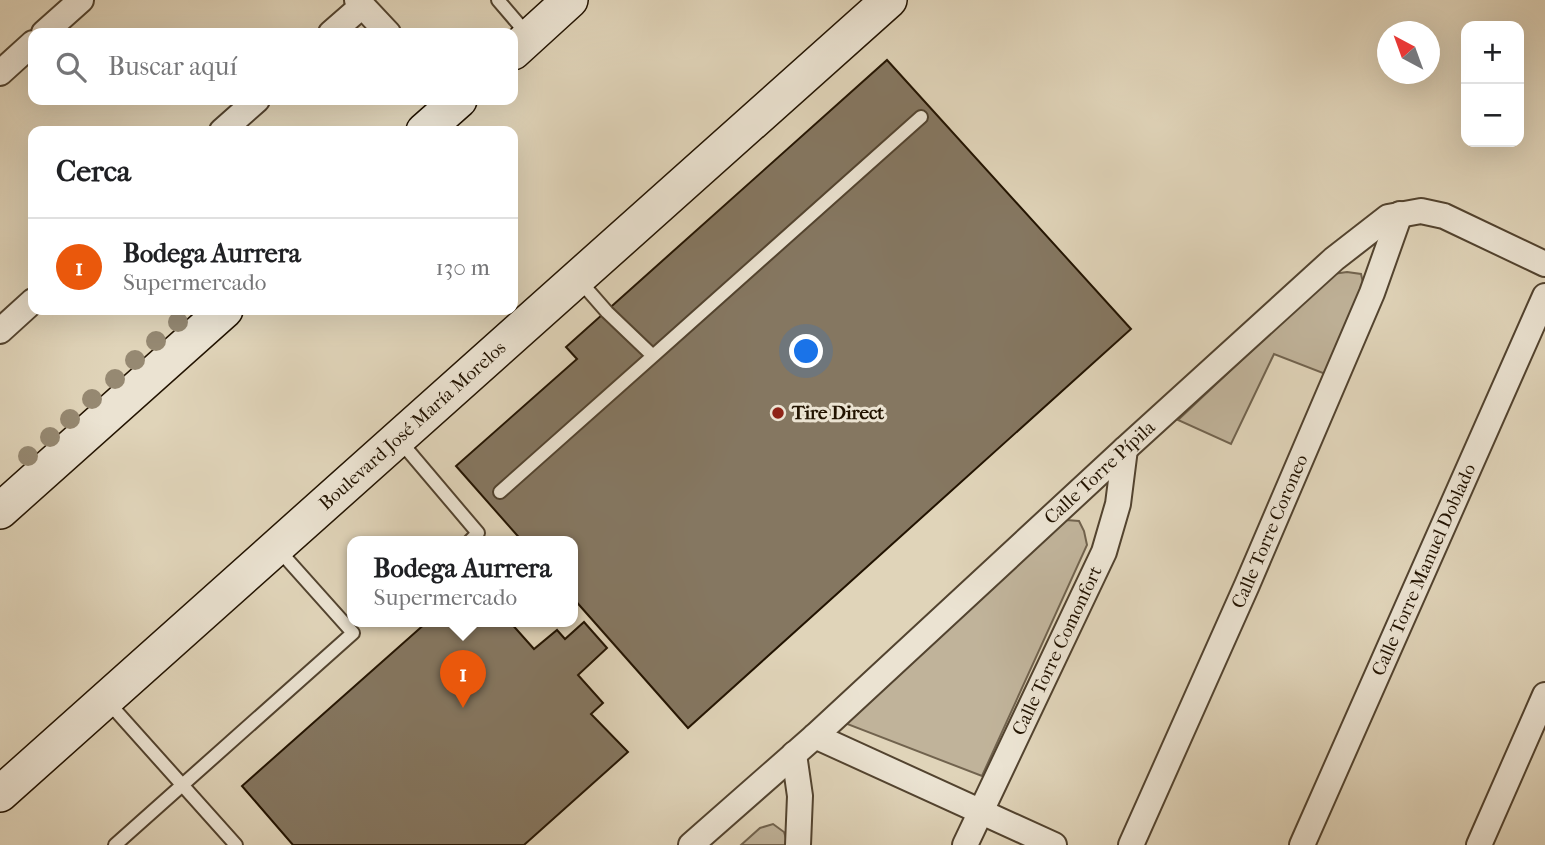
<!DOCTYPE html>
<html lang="es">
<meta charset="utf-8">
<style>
:root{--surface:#fff;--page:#f6f6f6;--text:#202124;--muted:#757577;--line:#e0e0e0;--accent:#ea580c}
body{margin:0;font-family:"IM FELL French Canon",serif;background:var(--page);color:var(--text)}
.controls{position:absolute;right:21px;top:21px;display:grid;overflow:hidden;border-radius:14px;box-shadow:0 7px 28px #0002}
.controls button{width:63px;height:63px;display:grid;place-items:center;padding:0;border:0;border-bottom:2px solid var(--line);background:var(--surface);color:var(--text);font:35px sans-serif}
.compass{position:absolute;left:1377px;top:21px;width:63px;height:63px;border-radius:50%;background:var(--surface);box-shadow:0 7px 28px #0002;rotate:319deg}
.you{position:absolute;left:807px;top:352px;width:24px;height:24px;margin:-18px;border:5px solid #fff;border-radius:50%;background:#1a73e8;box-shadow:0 0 0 10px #1a73e833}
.badge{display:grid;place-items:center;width:46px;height:46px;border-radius:50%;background:var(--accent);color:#fff;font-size:23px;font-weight:700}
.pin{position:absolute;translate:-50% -58px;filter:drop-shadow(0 2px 4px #0008)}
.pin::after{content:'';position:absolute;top:37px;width:24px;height:21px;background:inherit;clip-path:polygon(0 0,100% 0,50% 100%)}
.popup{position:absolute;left:347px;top:536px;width:231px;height:91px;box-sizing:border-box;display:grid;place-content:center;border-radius:14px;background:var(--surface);filter:drop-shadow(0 2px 5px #0005);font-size:23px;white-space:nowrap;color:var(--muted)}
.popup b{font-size:26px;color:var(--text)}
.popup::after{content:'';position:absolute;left:50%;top:100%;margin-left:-14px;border:14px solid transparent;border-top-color:var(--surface)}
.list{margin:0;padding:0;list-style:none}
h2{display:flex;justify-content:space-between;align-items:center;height:91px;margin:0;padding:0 28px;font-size:30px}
h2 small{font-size:23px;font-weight:400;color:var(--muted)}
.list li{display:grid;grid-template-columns:46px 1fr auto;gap:21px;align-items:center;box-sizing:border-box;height:98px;padding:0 28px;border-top:2px solid var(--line)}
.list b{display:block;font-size:26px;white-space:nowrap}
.list p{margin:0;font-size:23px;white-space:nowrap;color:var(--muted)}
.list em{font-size:23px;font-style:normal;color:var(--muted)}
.icon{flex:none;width:38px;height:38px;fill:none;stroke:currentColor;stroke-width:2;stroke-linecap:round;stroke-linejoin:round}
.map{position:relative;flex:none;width:1545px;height:845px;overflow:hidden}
.search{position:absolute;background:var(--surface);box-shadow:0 7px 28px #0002;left:28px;top:28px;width:490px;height:77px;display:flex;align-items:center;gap:18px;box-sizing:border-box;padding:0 24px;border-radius:14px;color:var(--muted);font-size:26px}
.panel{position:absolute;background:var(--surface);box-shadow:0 7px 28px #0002;left:28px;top:126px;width:490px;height:189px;border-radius:14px}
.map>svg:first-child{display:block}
.green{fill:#c0b39a;stroke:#71634e;stroke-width:2}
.building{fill:#857761;stroke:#221301;stroke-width:2}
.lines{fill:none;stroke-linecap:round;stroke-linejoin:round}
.lane-casing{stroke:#52432f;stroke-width:16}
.street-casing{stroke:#52432f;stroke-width:28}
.secondary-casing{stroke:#221301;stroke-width:38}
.lane{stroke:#ebe3d2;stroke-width:12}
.street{stroke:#ebe3d2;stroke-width:24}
.secondary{stroke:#ebe3d2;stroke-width:35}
.tree{fill:#968972}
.poi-dot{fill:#8f2418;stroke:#ebe3d2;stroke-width:2.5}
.labels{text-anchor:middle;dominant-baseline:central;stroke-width:6;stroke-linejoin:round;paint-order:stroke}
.poi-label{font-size:19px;font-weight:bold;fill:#221301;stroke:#ebe3d2;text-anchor:start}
.street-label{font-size:19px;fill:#221301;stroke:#ebe3d2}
</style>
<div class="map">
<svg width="1545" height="845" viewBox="0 0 1545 845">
<rect width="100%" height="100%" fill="#e0d4b9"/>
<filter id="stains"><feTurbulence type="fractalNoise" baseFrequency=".00286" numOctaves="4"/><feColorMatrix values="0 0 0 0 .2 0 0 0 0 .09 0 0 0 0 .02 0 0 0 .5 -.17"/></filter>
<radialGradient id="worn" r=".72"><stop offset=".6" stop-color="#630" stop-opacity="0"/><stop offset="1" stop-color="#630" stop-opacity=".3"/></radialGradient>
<path class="green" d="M1347 272 1361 274 1364 287 1328 375 1274 354 1231 444 1178 420 1333 274Z
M1066 520 1079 521 1084 531 1087 545 982 776 842 722Z
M773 824 784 832 788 845H741L760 828Z"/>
<path class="building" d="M887 60 1131 329 688 728 573 598V542H523L456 466 577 359 566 347Z
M427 622H510L534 649 557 630 565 639 584 622 607 648 578 675 603 703 591 714 628 752 524 845H293L242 786Z"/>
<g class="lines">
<g class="lane-casing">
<path id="lane" d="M498 0 527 34
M653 356 921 117
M400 441 478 533 469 542
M500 492 653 356 607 312 579 280
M108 702 236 845
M115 845 353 633 277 548"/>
</g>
<g class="street-casing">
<g id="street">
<path d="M357 0 388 33"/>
<path d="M44 33 81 0"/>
<path d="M331 33 362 6"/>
<path d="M0 73 33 43"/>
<path d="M222 131 257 100"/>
<path d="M0 331 33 301"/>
<path d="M815 736 1054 845"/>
<path d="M794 754 800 796 798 845"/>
<path id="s1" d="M691 845 815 736 1125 449 1334 259 1388 217 1421 211 1444 216 1545 264"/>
<path id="s2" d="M965 845 1104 552 1118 504 1125 449"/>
<path id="s3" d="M1131 845 1247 585 1372 293 1400 214"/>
<path id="s4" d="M1302 845 1545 296"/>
<path d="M1479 845 1545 695"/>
</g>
</g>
<g class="secondary-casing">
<g id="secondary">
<path d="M513 52 570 0"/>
<path d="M424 131 459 100"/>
<path d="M0 511 225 310"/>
<path id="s5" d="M0 794 889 0"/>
</g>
</g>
<use href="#lane" class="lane"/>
<use href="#street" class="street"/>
<use href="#secondary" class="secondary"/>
</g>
<g class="tree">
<circle cx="178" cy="322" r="10"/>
<circle cx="156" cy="341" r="10"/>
<circle cx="135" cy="360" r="10"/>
<circle cx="115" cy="379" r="10"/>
<circle cx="92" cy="399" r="10"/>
<circle cx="70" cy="419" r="10"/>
<circle cx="50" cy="437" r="10"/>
<circle cx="28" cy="456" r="10"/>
</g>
<circle class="poi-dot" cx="778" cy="413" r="7"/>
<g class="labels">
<g class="poi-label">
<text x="792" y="413">Tire Direct</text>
</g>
<g class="street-label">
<text stroke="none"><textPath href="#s5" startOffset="553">Boulevard José María Morelos</textPath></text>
<text stroke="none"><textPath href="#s1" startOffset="553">Calle Torre Pípila</textPath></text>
<text stroke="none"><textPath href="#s3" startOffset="343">Calle Torre Coroneo</textPath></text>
<text stroke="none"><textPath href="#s4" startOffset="301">Calle Torre Manuel Doblado</textPath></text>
<text stroke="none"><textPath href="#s2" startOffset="215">Calle Torre Comonfort</textPath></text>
</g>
</g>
<rect width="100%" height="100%" filter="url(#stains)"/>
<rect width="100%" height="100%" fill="url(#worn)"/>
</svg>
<div class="controls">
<button>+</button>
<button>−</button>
</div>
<svg class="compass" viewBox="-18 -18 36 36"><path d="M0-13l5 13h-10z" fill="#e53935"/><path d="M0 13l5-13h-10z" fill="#757577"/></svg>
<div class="you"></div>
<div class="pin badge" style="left:463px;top:708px">1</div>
<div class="popup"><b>Bodega Aurrera</b>Supermercado</div>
<div class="search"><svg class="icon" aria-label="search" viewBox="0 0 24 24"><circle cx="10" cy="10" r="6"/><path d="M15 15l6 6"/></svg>Buscar aquí</div>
<section class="panel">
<h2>Cerca<small></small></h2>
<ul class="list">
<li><span class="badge">1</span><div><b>Bodega Aurrera</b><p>Supermercado</p></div><em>130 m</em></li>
</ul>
</section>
</div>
